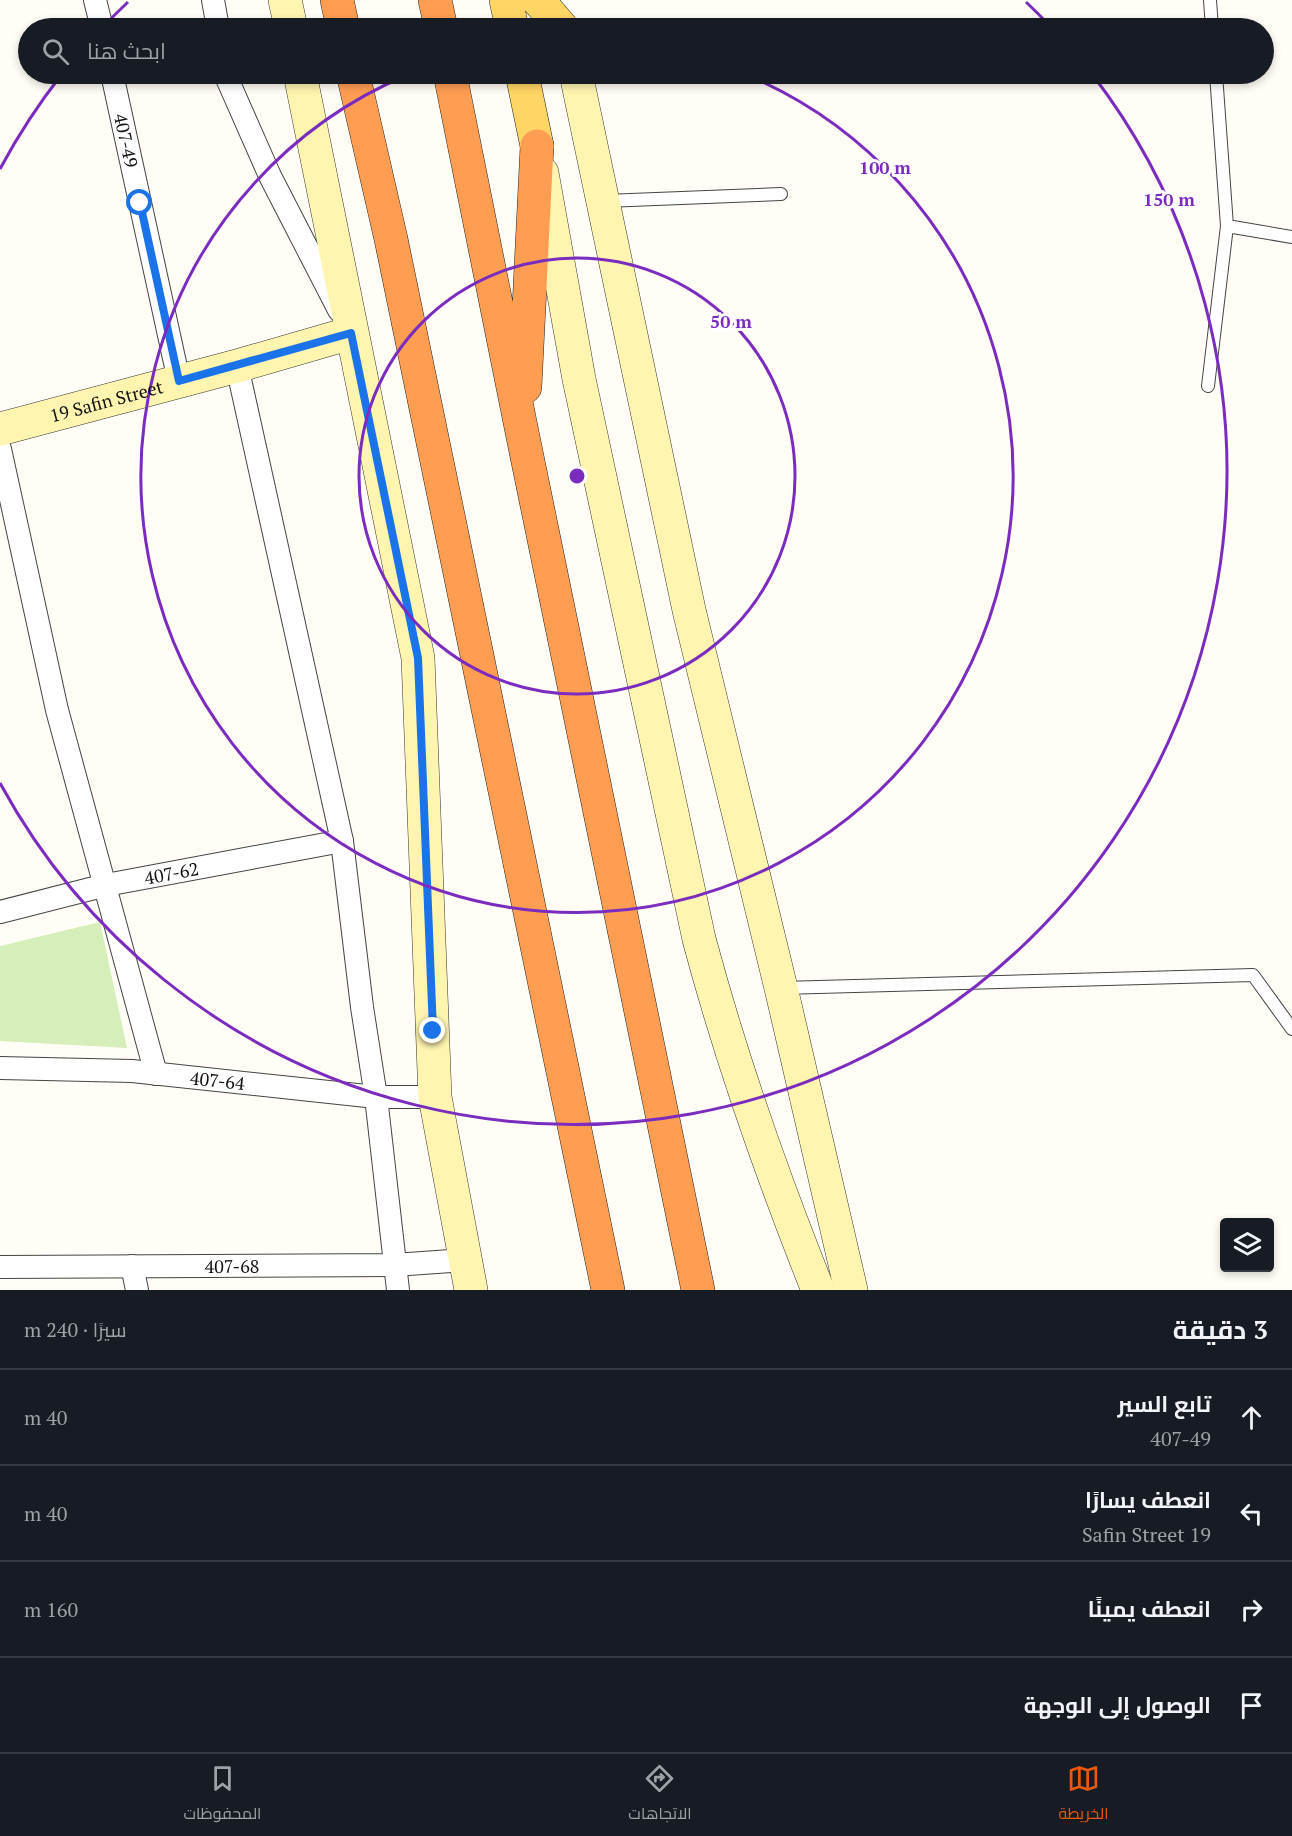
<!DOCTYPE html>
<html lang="ar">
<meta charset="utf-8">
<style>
:root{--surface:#171b24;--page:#20242c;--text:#f1f3f6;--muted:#9ea1a6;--line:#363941;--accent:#ea580c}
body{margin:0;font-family:"PT Serif",Cairo,serif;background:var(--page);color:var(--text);direction:rtl}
.controls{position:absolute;right:18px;bottom:18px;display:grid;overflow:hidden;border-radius:6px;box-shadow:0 3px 9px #0003}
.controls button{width:54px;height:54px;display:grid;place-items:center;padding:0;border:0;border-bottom:2px solid var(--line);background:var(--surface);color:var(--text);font:30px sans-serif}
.stop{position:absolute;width:18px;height:18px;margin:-14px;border:4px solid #1a73e8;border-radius:50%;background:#fff}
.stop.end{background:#1a73e8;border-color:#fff;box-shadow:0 2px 6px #0008}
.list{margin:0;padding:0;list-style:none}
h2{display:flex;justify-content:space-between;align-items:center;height:78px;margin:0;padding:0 24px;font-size:26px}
h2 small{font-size:20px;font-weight:400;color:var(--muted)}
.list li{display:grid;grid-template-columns:39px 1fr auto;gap:18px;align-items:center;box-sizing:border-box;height:96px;padding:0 24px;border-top:2px solid var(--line)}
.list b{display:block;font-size:22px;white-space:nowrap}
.list p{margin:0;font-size:20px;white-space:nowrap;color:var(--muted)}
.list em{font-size:20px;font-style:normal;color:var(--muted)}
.icon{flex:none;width:33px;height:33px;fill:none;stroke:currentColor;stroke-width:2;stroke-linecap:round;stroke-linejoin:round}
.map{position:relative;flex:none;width:1292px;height:1290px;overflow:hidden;direction:ltr}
.search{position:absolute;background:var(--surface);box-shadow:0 3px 9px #0003;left:18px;right:18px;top:18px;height:66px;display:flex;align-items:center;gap:15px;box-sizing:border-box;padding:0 21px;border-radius:33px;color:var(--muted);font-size:22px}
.sheet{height:462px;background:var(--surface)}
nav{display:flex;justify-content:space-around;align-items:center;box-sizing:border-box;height:84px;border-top:2px solid var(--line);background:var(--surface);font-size:16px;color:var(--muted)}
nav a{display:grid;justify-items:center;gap:3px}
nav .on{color:var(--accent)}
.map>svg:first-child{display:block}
.green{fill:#d6eeb9}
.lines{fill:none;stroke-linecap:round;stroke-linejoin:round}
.lane-casing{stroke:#444;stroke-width:14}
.street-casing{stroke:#444;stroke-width:24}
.secondary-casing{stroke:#333;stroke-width:34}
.primary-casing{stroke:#222;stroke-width:34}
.highway-casing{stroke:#222;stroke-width:34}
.lane{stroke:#fff;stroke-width:12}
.street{stroke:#fff;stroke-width:22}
.secondary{stroke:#fff5b0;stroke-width:33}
.primary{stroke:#ffd665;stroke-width:33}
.highway{stroke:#ff9e53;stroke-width:33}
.route{stroke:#1a73e8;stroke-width:8}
.ring{fill:none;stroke:#7b2cbf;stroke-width:3}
.labels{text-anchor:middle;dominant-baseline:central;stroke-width:6;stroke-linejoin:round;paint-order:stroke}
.street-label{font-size:18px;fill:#111;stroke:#fff}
.centre{fill:#7b2cbf;stroke:#fff;stroke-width:3}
.ring-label{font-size:18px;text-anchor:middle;font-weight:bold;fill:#7b2cbf;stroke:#fff;stroke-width:6;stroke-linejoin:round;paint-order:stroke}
</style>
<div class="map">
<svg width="1292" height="1290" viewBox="0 0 1292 1290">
<rect width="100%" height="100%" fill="#fffdf5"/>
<path class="green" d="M100 922 127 1048 0 1041V946Z"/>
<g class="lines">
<g class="lane-casing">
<path id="lane" d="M1210 0 1212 28
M605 201 781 194
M1227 226 1292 237
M1208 386 1227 226 1216 74
M782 988 1253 975 1292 1029"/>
</g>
<g class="street-casing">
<g id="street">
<path d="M95 0 102 28"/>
<path d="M213 0 218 28"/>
<path id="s1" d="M112 74 179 381"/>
<path d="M225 74 270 176 339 310"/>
<path d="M237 366 342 841 362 1007 376 1097 398 1290"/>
<path d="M0 449 57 710 156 1074"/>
<path id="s2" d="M0 912 106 885 342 841"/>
<path id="s3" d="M0 1068 132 1071 376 1097H435"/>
<path d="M132 1266 137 1290"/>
<path id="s4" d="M0 1267 394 1265 465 1260"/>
</g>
</g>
<g class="secondary-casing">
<g id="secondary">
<path d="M285 0 291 28"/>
<path d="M300 74 418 658 435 1097 471 1290"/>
<path d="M576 74 689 610 781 988 851 1290"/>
<path d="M542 173 579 379 699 939C731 1059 772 1175 818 1290"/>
<path id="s5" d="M0 429 237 366 351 333"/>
</g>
</g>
<g class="primary-casing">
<path id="primary" d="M506 0 512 28
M538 0 562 28
M522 74 537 146"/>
</g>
<g class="highway-casing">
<path id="highway" d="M337 0 343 28
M435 0 441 28
M353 74 391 239 608 1290
M450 74 523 437 698 1290
M525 387 537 146"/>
</g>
<use href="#lane" class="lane"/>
<use href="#street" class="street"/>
<use href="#secondary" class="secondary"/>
<use href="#primary" class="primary"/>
<use href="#highway" class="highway"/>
</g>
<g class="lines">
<path class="route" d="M140 203 179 381 351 333 418 658 433 1031"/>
</g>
<g class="ring">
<circle cx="577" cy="476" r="218"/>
<path d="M747 75A436 436 0 1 1 407 75"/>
<path d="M0 169A653 653 0 0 1 62 74M103 27A653 653 0 0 1 128 2M1026 2A653 653 0 0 1 1051 27M1092 74A653 653 0 1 1 0 783"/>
</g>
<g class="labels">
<g class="street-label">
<text stroke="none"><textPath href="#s1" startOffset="68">407-49</textPath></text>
<text stroke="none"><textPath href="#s5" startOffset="110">19 Safin Street</textPath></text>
<text stroke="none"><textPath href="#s2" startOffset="176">407-62</textPath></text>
<text stroke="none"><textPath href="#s3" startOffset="218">407-64</textPath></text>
<text stroke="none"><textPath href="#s4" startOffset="232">407-68</textPath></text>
</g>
</g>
<circle cx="577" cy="476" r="9" class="centre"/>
<g class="ring-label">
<text x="885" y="174">100 m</text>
<text x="1169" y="206">150 m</text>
<text x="731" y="328">50 m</text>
</g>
</svg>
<div class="controls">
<button><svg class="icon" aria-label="layers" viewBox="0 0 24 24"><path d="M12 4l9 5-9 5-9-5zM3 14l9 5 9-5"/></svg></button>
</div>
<div class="stop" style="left:140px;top:203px"></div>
<div class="stop end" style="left:433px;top:1031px"></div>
<div class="search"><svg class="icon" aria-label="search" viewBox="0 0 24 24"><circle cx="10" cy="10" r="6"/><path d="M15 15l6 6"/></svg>ابحث هنا</div>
</div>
<section class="sheet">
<h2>3 دقيقة<small>سيرًا · 240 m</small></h2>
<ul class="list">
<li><svg class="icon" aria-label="ahead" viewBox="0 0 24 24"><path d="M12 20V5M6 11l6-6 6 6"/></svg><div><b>تابع السير</b><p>407-49</p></div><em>40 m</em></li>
<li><svg class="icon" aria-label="left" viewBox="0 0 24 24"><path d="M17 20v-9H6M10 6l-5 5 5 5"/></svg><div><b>انعطف يسارًا</b><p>19 Safin Street</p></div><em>40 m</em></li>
<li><svg class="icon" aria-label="right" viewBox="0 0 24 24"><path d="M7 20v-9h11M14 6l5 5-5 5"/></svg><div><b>انعطف يمينًا</b></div><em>160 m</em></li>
<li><svg class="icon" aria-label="arrive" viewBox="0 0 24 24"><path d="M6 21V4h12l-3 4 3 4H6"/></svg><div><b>الوصول إلى الوجهة</b></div></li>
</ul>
</section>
<nav>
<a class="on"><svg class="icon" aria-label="map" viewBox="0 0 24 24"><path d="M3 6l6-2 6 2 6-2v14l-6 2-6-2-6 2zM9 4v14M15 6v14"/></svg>الخريطة</a>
<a><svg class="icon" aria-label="directions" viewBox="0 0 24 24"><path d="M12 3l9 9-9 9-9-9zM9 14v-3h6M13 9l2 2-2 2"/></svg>الاتجاهات</a>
<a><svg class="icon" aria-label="saved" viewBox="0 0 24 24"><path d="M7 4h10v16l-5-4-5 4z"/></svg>المحفوظات</a>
</nav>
